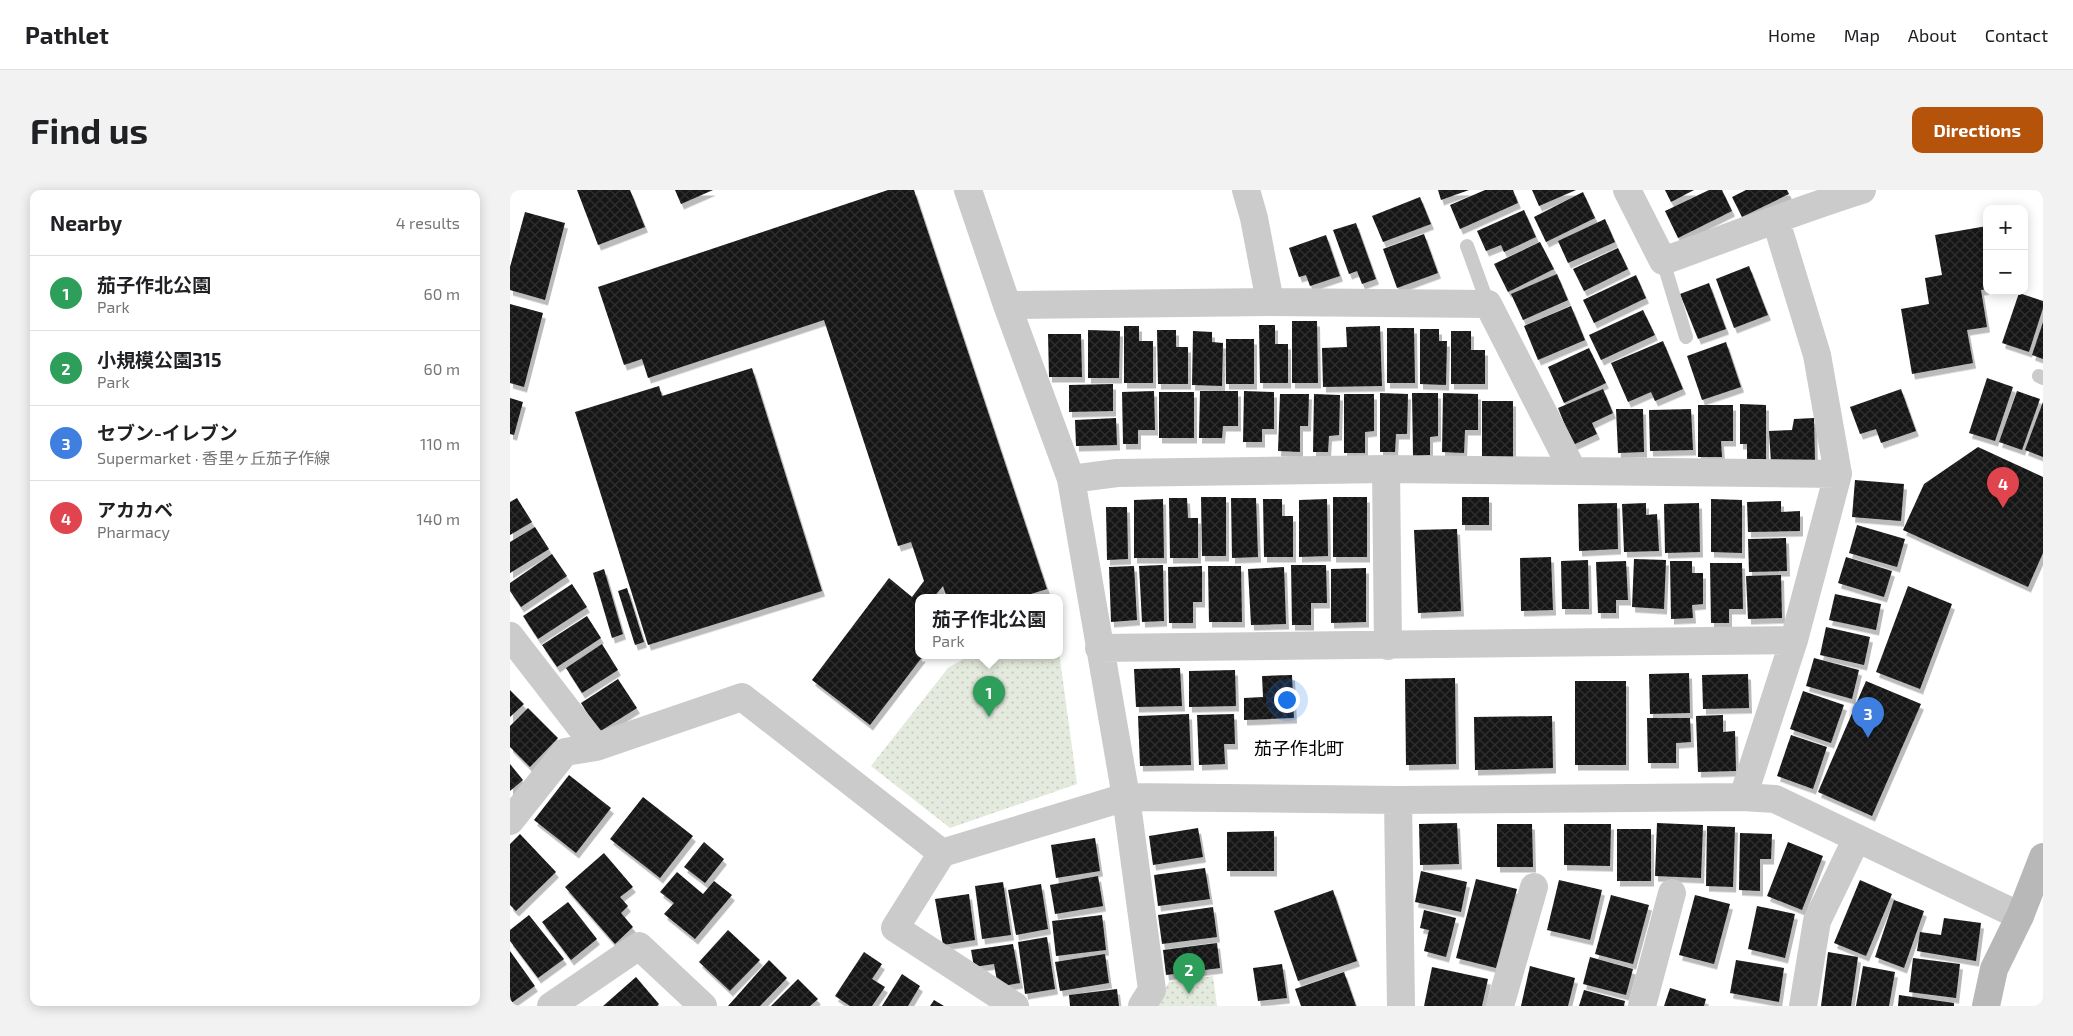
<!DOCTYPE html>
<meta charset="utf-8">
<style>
:root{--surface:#fff;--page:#f2f2f2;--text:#202124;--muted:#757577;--line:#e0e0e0;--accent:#b45309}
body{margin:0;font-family:"Exo 2","Noto Sans JP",sans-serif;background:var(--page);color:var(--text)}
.controls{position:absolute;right:15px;top:15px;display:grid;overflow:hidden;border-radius:10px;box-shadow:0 2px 12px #0003}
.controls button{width:45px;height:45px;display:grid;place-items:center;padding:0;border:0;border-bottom:1px solid var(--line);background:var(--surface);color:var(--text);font:25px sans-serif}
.you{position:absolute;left:776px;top:509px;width:18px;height:18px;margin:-12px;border:4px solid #fff;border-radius:50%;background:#1a73e8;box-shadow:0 0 0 8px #1a73e833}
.badge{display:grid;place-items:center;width:32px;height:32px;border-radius:50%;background:var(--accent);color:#fff;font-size:16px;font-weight:700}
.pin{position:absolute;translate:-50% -41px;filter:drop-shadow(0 1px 2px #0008)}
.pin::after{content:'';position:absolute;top:26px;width:18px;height:15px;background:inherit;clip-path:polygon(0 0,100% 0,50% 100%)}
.popup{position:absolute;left:405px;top:404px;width:148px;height:65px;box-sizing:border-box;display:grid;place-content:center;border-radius:10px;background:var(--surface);filter:drop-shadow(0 1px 4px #0005);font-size:16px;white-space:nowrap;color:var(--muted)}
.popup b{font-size:19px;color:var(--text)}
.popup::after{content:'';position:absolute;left:50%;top:100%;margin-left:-10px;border:10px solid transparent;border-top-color:var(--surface)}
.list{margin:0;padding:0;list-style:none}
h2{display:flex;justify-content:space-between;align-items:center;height:65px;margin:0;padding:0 20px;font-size:21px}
h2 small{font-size:16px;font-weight:400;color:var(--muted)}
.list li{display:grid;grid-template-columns:32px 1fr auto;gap:15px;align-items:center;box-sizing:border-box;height:75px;padding:0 20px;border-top:1px solid var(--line)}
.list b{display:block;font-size:19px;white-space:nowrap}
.list p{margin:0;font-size:16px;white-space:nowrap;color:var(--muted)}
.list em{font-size:16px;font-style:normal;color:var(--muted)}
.map{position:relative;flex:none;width:1533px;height:816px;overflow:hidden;border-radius:10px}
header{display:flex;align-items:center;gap:30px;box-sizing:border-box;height:70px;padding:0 25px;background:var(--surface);border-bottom:1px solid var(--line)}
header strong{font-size:24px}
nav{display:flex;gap:28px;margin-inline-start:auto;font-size:18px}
.intro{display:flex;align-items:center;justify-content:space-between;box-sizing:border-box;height:120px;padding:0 30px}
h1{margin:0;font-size:35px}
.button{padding:12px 22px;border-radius:10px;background:var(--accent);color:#fff;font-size:18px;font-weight:700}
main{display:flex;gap:30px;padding:0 30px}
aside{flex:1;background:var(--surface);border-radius:10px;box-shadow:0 2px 12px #0003}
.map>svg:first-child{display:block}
.park{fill:url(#park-dots)}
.building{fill:url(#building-cross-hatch);filter:url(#shadow)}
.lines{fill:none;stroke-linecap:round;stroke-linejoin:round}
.lane{stroke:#cbcbcb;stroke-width:14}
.street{stroke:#cbcbcb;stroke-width:28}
.secondary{stroke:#b8b8b8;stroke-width:28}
.labels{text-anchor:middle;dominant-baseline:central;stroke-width:5;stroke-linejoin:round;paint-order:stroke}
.neighbourhood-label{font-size:18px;fill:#000;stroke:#fff}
</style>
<header>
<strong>Pathlet</strong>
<nav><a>Home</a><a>Map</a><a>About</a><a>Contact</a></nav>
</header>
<div class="intro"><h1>Find us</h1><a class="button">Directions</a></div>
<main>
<aside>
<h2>Nearby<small>4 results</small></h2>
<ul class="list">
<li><span class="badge" style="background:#2e9e5b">1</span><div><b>茄子作北公園</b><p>Park</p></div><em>60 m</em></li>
<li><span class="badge" style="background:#2e9e5b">2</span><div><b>小規模公園315</b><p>Park</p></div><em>60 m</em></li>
<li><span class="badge" style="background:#3f7fe0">3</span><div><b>セブン-イレブン</b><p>Supermarket · 香里ヶ丘茄子作線</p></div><em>110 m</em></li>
<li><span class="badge" style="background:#e0444e">4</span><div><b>アカカベ</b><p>Pharmacy</p></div><em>140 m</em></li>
</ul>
</aside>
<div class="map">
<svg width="1533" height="816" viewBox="0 0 1533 816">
<defs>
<pattern id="park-dots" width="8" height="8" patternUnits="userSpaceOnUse" patternTransform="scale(1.25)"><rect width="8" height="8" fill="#e4eadd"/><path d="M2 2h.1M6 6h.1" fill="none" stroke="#c4c9be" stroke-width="1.8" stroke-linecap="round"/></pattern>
<pattern id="building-cross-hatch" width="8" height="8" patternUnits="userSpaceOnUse" patternTransform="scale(1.25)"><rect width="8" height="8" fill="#151515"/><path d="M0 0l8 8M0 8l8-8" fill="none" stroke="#2f2f2f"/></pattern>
<filter id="shadow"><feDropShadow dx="3" dy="5.5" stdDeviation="0" flood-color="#0004"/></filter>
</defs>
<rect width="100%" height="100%" fill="#fff"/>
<path class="park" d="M549 462 567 594 440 638 361 576 438 478 459 466H549Z
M703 786 707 816H645L659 792Z"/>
<path class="building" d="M67 0H120L135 37 88 55Z
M165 0H203L171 14Z
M378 0H404L537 399 508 408H437L433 396 423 408H409V466H413L360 535 302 490 379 388 402 407 414 391 401 352 388 356 314 130 138 188 132 169 114 175 88 97Z
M928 0H959L931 10Z
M975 0H1003L1008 13 950 39 940 15Z
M1022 0H1066L1029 16Z
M1155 0H1184L1161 12Z
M1199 0H1212L1222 21 1168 48 1155 21Z
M1236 0H1277L1279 4 1232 27 1222 7Z
M1073 2 1085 28 1036 52 1024 27Z
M910 7 921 34 873 52 862 26Z
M1014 20 1026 47 994 62 991 55 976 61 967 41Z
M15 22 55 33 35 110 0 100V77Z
M1095 29 1105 52 1058 73 1048 51Z
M846 33 866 89 852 94 847 81 839 84 823 40Z
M1477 36V99L1471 100 1477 137 1457 140 1463 173 1402 184 1391 119 1419 114 1415 88 1432 85 1425 45Z
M914 44 928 83 887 98 873 59Z
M816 45 830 86 800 96 796 85 789 87 779 58Z
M1030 52 1044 79 998 102 984 74Z
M1108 58 1118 79 1074 101 1063 79Z
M1239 76 1258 125 1224 138 1206 89Z
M1047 84 1058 110 1013 130 1001 104Z
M1126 85 1136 108 1084 133 1073 110Z
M1199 93 1216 139 1188 149 1170 104Z
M1509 103 1533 111V118L1519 162 1492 153Z
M0 114 33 123 14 197 0 193Z
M1061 116 1075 150 1028 170 1014 136Z
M1133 120 1145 145 1091 170 1079 145Z
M782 131H807L808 193H782Z
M1533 132V169L1522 165Z
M749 135H765V154H778V193H750Z
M614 136H629V151H643V193H614Z
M870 136 872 196 813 197 812 158 837 157 836 137Z
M877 138H904L905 193H877Z
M910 139H929V151H937L936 195 910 194Z
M578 140 610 141 609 188H578Z
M647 140H666V157H678V194H648Z
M683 141 702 142V152L713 153 712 196 682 195Z
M941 141H961V160H975V194H941Z
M538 144H571L572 187H539Z
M716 149H744V194H716Z
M1153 151 1173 199 1145 211 1141 202 1118 212 1101 173Z
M1216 152 1231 197 1192 210 1177 166Z
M1079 158 1096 193 1054 213 1038 177Z
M242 178 312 401 138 455 65 222 149 196 152 206Z
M1477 188 1503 197 1485 251 1459 243Z
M603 194V221L559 222V195Z
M1093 199 1103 223 1082 233 1087 244 1063 255 1048 218Z
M1391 199 1406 241 1371 253 1366 239 1350 244 1340 217Z
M644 201 645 240H628V254H613L612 202Z
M690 201H728V236H713L712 248H689Z
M734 201 764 202V239H752V252H733Z
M1507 201 1530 209 1512 260 1489 252Z
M649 202H684V248H649Z
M870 203 898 204 897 244H886L885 262H870Z
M902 203H928V246L920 247V265L903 266Z
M933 203 968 204V240H955L954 263 932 262Z
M770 204H799L798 236H790V262L768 261Z
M804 204 830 205 829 245 819 246 818 262H803Z
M834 204H864V241L855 242V263H834Z
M0 208 13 212 4 245 0 244Z
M972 211H1003V267H972Z
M1533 212V267L1515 260Z
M1230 214 1256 215V274H1237V254H1230Z
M1188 215H1223V251H1211L1212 267H1188Z
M1106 219H1133L1134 262 1108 263Z
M1181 219 1183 260 1140 261 1139 220Z
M606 228 607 255 566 256 565 230Z
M1304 228 1305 272 1261 273 1259 241 1282 240 1284 229Z
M1468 257 1533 287V363L1518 397 1393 340 1414 294Z
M1345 290 1394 294 1391 331 1342 327Z
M691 307H716V366H692Z
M823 307H857V367H823Z
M952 307H979V335H952Z
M7 308 22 332 0 345V312Z
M659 308H677L678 328H688V368H660Z
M721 308H746L748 367 722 368Z
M653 309 654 368H624V310Z
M753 309H772V326H783V367H754Z
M817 309 818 366 789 367V310Z
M1201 309 1232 310V363L1201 362Z
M1271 311V322L1290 321V341L1238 342 1237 312Z
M1107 313 1108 359 1069 361 1068 314Z
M1136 313V325L1147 324 1149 361 1114 362 1112 314Z
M1189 313 1190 362 1155 363 1154 314Z
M596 317H617L618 369 597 370Z
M1347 335 1395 349 1387 377 1339 363Z
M25 337 39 359 0 383V352Z
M947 339 951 421 908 423 904 340Z
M1276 348 1277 381 1239 382 1238 349Z
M42 364 57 386 11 417 0 401V393Z
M1041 367 1043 420 1011 421 1010 368Z
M1336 367 1382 381 1374 407 1328 393Z
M1124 369 1156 370 1154 419 1122 417Z
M1078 370 1079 419H1052L1051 371Z
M1116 371 1118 410H1106V423H1088L1086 372Z
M1160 371H1182V383H1193V414L1182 415 1183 428 1161 429Z
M1200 373H1232L1233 419H1219V433H1201Z
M653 375 654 431 632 432 629 376Z
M781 375H816L817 413H801V435H782Z
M624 376 627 430 601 432 599 377Z
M692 376V412H683V433H659L658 377Z
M698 376H731L732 432H699Z
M774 377 776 434 741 435 738 379Z
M856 378V432L821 433V379Z
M94 379 113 444 102 448 83 383Z
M1271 385 1272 428 1238 429 1236 386Z
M62 394 77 417 28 449 13 426Z
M1398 396 1442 414 1410 499 1366 482Z
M117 398 134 452 125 455 108 401Z
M1325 404 1371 414 1366 440 1319 430Z
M77 426 91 448 47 477 32 455Z
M1316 437 1360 447 1354 475 1310 465Z
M92 454 108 480 72 503 56 478Z
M1304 468 1349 480 1342 509 1296 496Z
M670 478 672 516 626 517 624 479Z
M725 480 726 516 679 517V481Z
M1179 483 1180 523 1140 524 1139 484Z
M1238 484 1239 518 1193 519 1192 485Z
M782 485 784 528 734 530V508L753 507 752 486Z
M945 488 946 574 896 575 895 489Z
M108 489 127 518 89 542 71 513Z
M1065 491H1116V575H1065Z
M1356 491 1411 514 1362 626 1308 602Z
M0 500 14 514 0 527Z
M1293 501 1334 515 1321 553 1280 539Z
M18 518 48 548 20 577 0 557V536Z
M679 524 681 575 630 576 628 526Z
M724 524 725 554H714L715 574 689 575 687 525Z
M1213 525V542L1225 541 1226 581 1188 582 1186 526Z
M1042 526 1043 578 965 580 964 527Z
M1137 528H1180L1181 552 1166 553V573H1138Z
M1281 545 1317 557 1303 599 1267 586Z
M0 574 13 590 0 601Z
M59 585 101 618 66 663 24 630Z
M133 607 183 646 150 688 100 649Z
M947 633 949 674 910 675 909 634Z
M1147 633 1193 635 1191 688 1145 686Z
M987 634H1022L1023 677H987Z
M1054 634H1101L1100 676 1054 675Z
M1197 636 1225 637 1223 697 1196 696Z
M688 638 693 667 643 675 639 646Z
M1107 639H1141V691H1107Z
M764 641V681H717V642Z
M1230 643 1262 644 1261 669H1250V701L1229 700Z
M10 644 46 682 6 721 0 715V654Z
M585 648 590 681 546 688 541 655Z
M194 652 214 669 195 693 174 677Z
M1278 652 1313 666 1292 720 1257 706Z
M94 663 123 697 110 707 118 716 111 723 123 737 105 754 55 697Z
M695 678 700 709 648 716 644 685Z
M911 681 957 692 951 722 905 712Z
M167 682 193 704 204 691 222 705 185 749 154 724 164 713 150 702Z
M588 686 593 716 545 724 540 695Z
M966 689 1007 699 986 778 946 768Z
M1049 690 1092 700 1080 750 1037 740Z
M1350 690 1382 704 1356 766 1324 753Z
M493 692 501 745 472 749 465 696Z
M531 694 538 739 506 745 498 700Z
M823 700 847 771 788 791 764 721Z
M459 704 465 750 433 755 425 709Z
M1101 705 1139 715 1123 774 1085 764Z
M1185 705 1220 714 1204 774 1169 765Z
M1384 710 1414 721 1394 778 1365 767Z
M58 712 87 749 61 770 32 732Z
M1247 716 1285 724 1275 768 1238 759Z
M703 717 707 747 652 754 648 725Z
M914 720 946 728 936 767 914 761 919 740 910 738Z
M19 725 54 769 28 788 0 751V740Z
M592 725 596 760 546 766 542 731Z
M1434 728 1471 733 1466 771 1407 761 1410 742 1431 745Z
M218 740 250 770 220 801 189 772Z
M537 747 545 799 515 804 508 752Z
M707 753 710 778 656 785 653 760Z
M503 754 510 793 488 797 484 774 464 777 461 760Z
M0 761 25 796 0 814Z
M354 762 372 774 362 789 375 797 362 816H340L325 806Z
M1318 762 1348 767 1341 816H1311Z
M595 764 599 793 550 801 545 772Z
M1080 767 1123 779 1116 805 1073 794Z
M1403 768 1450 774 1446 808 1399 802Z
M259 770 277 788 250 816H218Z
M1226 770 1274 778 1269 812 1220 803Z
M772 774 777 808 748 811 743 778Z
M1020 776 1065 788 1058 816H1011Z
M1353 776 1385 782 1379 816H1346Z
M922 777 978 789 972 816H914Z
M834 782 846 816H791L785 799Z
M392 784 410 796 398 816H372Z
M126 787 149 814 147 816H93Z
M288 789 308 809 300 816H261Z
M1160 798 1196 809 1194 816H1154Z
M607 799 609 816H560L559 805Z
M1074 800 1115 811 1114 816H1069Z
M1389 805 1444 813V816H1388Z
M424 810 434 816H420Z"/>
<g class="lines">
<path class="lane" d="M957 56 978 114
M1153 71 1176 147
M1529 186 1533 188"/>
<path class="street" d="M458 0 497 115 561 289 616 607 642 800 632 816
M736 0 744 28 760 112
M1117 0 1153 71C1220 47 1285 21 1352 0
M497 115 760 112 978 114 1063 281 876 279 607 283 561 289
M876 279 878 456
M1063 281 1328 284
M0 446 86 557
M589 458 1284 450
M1233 607 1284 450 1328 284 1307 165 1266 31
M888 610 891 816
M0 631 55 562 86 557 232 507 432 663
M41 816 129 756 193 816
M505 816 385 738 432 663 616 607 888 610 1233 607 1265 609 1510 726
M990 816 1024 697
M1132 816 1162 703
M1293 816 1307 731 1347 648"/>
<path class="secondary" d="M1476 816 1484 779 1510 726 1533 667"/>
</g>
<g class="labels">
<g class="neighbourhood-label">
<text x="789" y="558">茄子作北町</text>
</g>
</g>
</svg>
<div class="controls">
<button>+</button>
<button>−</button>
</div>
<div class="you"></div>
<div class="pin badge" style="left:479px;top:527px;background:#2e9e5b">1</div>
<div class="popup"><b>茄子作北公園</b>Park</div>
<div class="pin badge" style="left:679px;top:804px;background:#2e9e5b">2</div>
<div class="pin badge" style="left:1358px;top:548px;background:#3f7fe0">3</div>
<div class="pin badge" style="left:1493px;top:318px;background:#e0444e">4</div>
</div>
</main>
